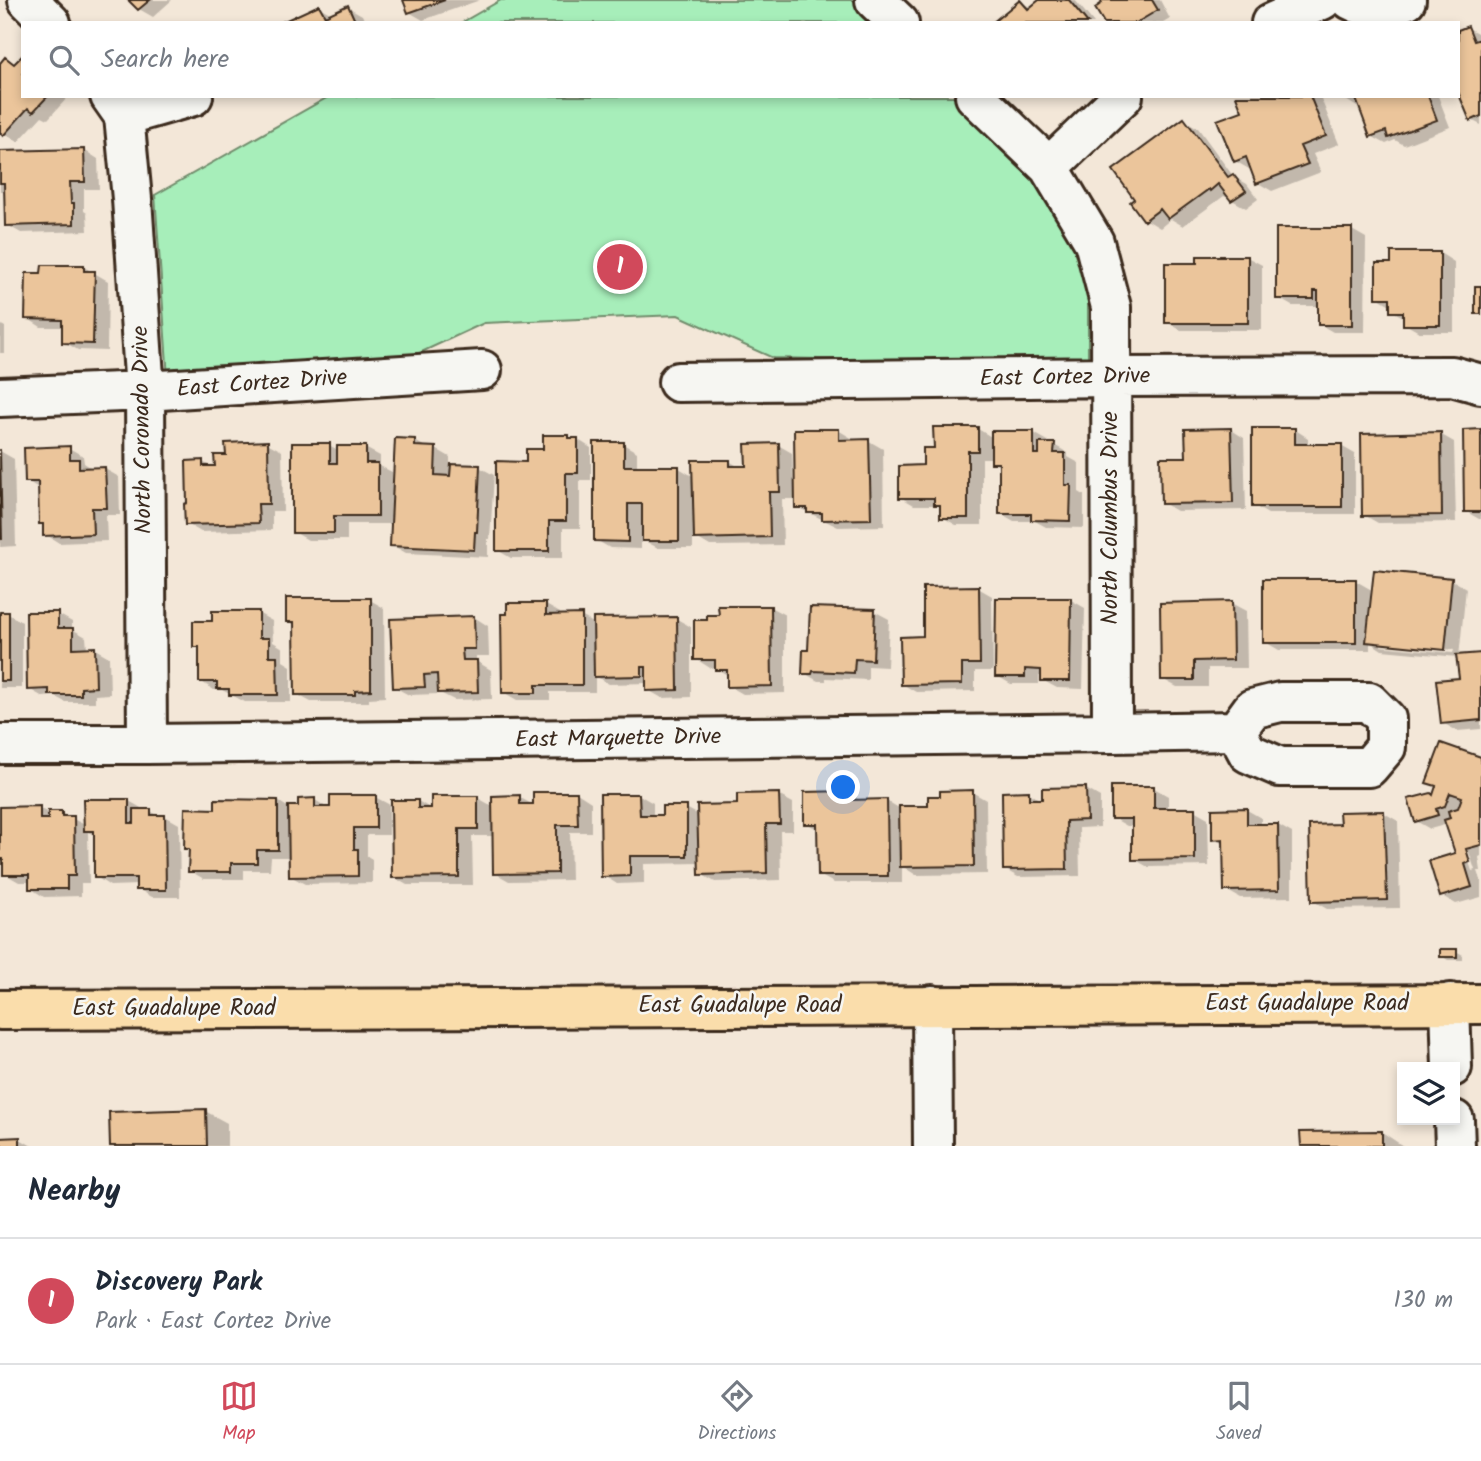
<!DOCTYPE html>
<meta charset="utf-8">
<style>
:root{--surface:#fff;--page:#f2f2f3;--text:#1f2937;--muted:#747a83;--line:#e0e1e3;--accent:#d1495b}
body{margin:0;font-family:Kalam,sans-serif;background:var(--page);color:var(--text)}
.controls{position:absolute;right:21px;bottom:21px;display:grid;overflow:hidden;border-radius:0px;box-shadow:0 4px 10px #0003}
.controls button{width:63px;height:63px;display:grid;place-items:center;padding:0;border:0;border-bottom:2px solid var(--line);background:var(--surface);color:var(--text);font:35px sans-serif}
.you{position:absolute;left:844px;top:788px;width:24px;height:24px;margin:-18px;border:5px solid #fff;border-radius:50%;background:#1a73e8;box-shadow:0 0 0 10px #1a73e833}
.badge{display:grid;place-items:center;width:46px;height:46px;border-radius:50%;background:var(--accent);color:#fff;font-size:23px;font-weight:700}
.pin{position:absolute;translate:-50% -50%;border:4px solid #fff;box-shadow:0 2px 7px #0006}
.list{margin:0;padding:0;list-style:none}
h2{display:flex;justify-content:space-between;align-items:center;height:91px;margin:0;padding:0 28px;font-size:30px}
h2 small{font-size:23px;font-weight:400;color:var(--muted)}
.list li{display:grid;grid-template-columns:46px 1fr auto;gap:21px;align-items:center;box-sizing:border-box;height:126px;padding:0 28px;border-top:2px solid var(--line)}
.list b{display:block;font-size:26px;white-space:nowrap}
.list p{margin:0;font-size:23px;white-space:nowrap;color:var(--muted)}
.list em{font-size:23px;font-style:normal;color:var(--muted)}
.icon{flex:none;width:38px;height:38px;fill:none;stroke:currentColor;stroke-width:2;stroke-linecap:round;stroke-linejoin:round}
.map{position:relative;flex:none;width:1481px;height:1146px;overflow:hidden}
.search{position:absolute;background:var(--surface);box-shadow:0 4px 10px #0003;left:21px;right:21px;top:21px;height:77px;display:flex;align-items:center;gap:18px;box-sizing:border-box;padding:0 24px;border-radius:0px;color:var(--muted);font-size:26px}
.sheet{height:217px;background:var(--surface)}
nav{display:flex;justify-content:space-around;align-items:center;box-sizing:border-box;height:98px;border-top:2px solid var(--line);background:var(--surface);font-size:19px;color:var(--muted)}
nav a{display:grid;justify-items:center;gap:4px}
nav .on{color:var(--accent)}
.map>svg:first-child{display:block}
.green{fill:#a7eeba;stroke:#718c6c;stroke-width:2}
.shadow{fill:#0003;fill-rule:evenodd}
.building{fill:#ebc59b;stroke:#3b2a1e;stroke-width:2}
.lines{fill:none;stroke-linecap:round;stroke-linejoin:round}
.minor-casing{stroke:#3b2a1e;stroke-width:44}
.major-casing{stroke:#3b2a1e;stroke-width:44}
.minor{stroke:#f6f6f2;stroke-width:38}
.major{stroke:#faddab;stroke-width:38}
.labels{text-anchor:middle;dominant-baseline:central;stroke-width:5;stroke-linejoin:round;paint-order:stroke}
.street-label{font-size:23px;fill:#3b2a1e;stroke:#f6f6f2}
</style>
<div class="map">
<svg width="1481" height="1146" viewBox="0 0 1481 1146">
<rect width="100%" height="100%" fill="#f3e7d8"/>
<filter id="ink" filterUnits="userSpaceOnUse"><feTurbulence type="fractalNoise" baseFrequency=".0143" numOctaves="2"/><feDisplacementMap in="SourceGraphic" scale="14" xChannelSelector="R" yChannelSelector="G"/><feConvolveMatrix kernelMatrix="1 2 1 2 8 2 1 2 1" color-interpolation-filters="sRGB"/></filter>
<g filter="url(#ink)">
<path class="green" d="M501 0H858L881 23H461Z
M330 96H958L1029 164 1071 236 1088 298V365L773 358 678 315 484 323 400 362 168 378 155 195Z"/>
<path class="shadow" d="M131 0H172L153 17 139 9Z
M405 0H480L423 20 409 12Z
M1042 0H1075L1094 23H995L1020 2 1032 8Z
M1102 0H1160L1170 19 1163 23H1106L1105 4Z
M319 7 332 14 348 7 362 15 366 23H283Z
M1468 28 1481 35V125L1471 120Z
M6 59 16 65 23 96H69L48 119 42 116 18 142 0 131V65Z
M1239 96H1320L1339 144 1313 154 1321 172 1272 191 1258 183 1252 168 1249 169 1235 161 1244 112Z
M1342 96H1438L1450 127 1404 145 1395 140 1386 144 1371 136 1360 105 1357 107 1343 98Z
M1184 120 1198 128 1233 176 1247 184 1258 199 1246 208 1232 200 1229 195 1226 197 1224 196 1183 226 1171 219 1160 228 1145 219Z
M84 150 98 159 99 189H84V211L87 213 88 231 21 233 7 225 6 191H0V153Z
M1352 230 1366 238 1365 332H1333L1319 324 1320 306H1292L1278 298Z
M1440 253 1454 262V332H1419L1405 324V318L1392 311V306L1377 297 1393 265Z
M1247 257 1262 265V330H1181L1166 322 1198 265Z
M84 267 108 281 107 351 78 350 64 342V327H41L27 318 43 275Z
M0 324 5 327V353H0Z
M978 429 993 438 1034 433 1048 441V445H1054L1068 453V457L1079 463V492L1084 495V528L1046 527 1035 521H1014L1000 513 1001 467 992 462V458H982V525H956L942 517V508L938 505H914L900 497 925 467 936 450Z
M1230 429 1244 438 1246 510 1177 511 1163 503 1188 459Z
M1294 429 1308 438V446H1341L1355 454V514H1268L1254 506Z
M838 430 853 439V441H869L883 449 884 526 838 527 797 507V499H782L783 545 710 546 693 536V548H658L641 539V549L610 548 596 540 623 444 637 452V468H679L694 477 729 461 741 468H748L778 445 792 453 793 480H796Z
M1481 431V519H1479L1465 511Z
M1440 434 1454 442 1456 522 1378 523 1364 515Z
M568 437 577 439 591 448V480H580V528H563V558H511L497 550 527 463Z
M415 441 427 448 436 449 450 457V466L479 467 494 475 490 539H488V557L406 553 392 545 393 524H347V540H308L294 532 329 445 338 450 365 448 380 456V466L392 472V485H395Z
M267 443 282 451 283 511H272V530L201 532 187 524 189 505 203 462 213 468H216L228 457Z
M69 448 83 456 84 463 93 469H105L119 477 120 515H106L107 541 59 543 45 534 40 489 27 481Z
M0 451 14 459 16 546 0 547Z
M1376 572 1452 580 1466 588 1459 657 1481 654V729L1457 731 1443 723 1461 679 1458 657 1382 650 1370 642V650H1279L1265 642 1356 581 1370 589V603H1373ZM1381 642 1454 650 1453 653 1381 646Z
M978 588 992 596 993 671H975V691L916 692 902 684 925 638Z
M370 600 384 608 385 697 369 698V702H311L296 694V626L288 621Z
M1071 600 1085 608 1083 689 1057 688 1042 680V676H1039V684H1011L997 676Z
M1231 603 1246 611 1247 668H1208V687H1177L1162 679Z
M546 605 560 613V616H581L595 624 677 619 691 627V697L662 698 648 690V683L609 684 595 676V692H550V700H517L503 692Z
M770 607 785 615V693L743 694 729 686V676L717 669V668H710L696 659Z
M874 611 889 619 887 667 868 666V680L826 678V681H818L804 673 810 652Z
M258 613 272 621 273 642 283 648V661L291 666V702H245L222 690H214L200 681V649L195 646 214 623Z
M0 614H8L22 622V688H0Z
M58 614 72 622V629L86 637 87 649H95L109 657 110 694 95 695V702H65L54 696 43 697 29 689Z
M474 617 488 626 489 656H476V661L491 670 492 699 454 700 438 692V694L409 695 394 687Z
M1481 759V856L1479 857 1481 871H1478L1481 880V897L1456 904 1442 896 1457 854 1448 824 1430 829 1416 821 1434 796 1438 787 1429 782ZM1466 843 1475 870 1472 871 1463 844Z
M1154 788 1168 796V810H1194L1208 818 1209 866 1148 867 1134 859V826H1127L1113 818Z
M1086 789 1100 797V827L1079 828 1080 876 1018 877 1004 869 1029 793 1044 802Z
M972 792 986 800 987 874 916 875 902 866V883H834L819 875V830L806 823 848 793 862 801H887L899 808H930Z
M577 793 591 802V832H570L571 880 509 881 495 873V836H472L473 885H407L393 877 418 801 433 810 478 798 494 807 519 797 535 806Z
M639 795 653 803V816H664L686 808 699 815 778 795 793 803V831H780L781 880 715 882 701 874 700 863 644 864V883L617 884 603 875Z
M375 797 392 806H389V835H367V856L372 859V883L305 884 290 876V857H271L270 870H244V879H204L190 871V851L186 848 217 811 278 801 289 808H300L315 800 331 810Z
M129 801 143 809V811H150L160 816H165L179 824 180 897H152L138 889V885L110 886 96 877V836L88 832 89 883H81V896L44 897 30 888V882H19L5 874V863L0 860V809L39 808 48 813H61L85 825Z
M1247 810 1261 818V826L1278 825 1292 833V897L1240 898 1226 890 1225 845 1214 839Z
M1384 813 1398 821 1400 908 1327 909 1313 901 1341 825Z
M1456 951 1463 955V960H1448L1441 956Z
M205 1111 227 1123V1146H111Z
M1382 1132 1403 1146H1302Z
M20 1139 32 1146H0V1140Z"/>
<path class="building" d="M128 0H150L138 10Z
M403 0H445L408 13Z
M1020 0 1028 9 1039 0H1069L1088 23H992Z
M1100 0H1152L1158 10 1136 23H1104L1095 8 1102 3Z
M319 5 325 16 348 5 356 23H280Z
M1468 26 1474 41 1481 39V116L1470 121 1458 92V30Z
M23 55V96H48L33 112 28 108 3 136 0 133V63L5 57 14 64Z
M1236 96H1310L1326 136 1300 146 1308 164 1256 184 1246 157 1234 162 1217 120 1242 111Z
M1355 96H1428L1437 120 1388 138 1386 131 1370 137Z
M1184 118 1228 177 1233 174 1246 191 1231 201 1218 184 1210 191 1209 189 1168 219 1160 209 1144 221 1130 202 1134 199 1113 170Z
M84 149 85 182H70L71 203H74V224L5 226 4 183H0V151Z
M1276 228H1352V325H1318V291H1314V299H1276Z
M1391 252H1440V325H1403V312H1390V298H1376V263H1391Z
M1197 256H1248V323H1165V263H1197Z
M42 265H84V271H95L93 344 62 343V320L25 319 26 273H41Z
M1475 286H1481V314H1475Z
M933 427H978V451H968V518H940V505H934V498H899V466L923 465V448H934Z
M1231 428 1233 503 1161 504 1160 457H1186L1185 429Z
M1252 428H1295V444H1342V507H1252Z
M794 429H839V440L869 439 871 519 822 520V513H807V508H795Z
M1481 429V512H1464L1463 430Z
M991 431H1034V454H1039V443H1055L1054 453H1065V485H1071L1070 521 1031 520V514H999V463H991Z
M1441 432 1442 515 1362 516 1361 434Z
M543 435H569V438H578V473H566V521H549V551H496V461L526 462V449H543Z
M395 438 415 439V446L436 447 435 475 450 476 451 464 480 465 477 532H475L474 550 390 546Z
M268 441 269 504H258L259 523 185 525 184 504 187 503 186 461 203 460V466H215L214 455H226L225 443Z
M594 442H624V466H679V541H642V504H628V542L594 541Z
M292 443H330V463H337V446H366V463H378V516H334V533H292Z
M779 443 780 492H769L770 537 694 539 692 460H730V466H746L745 444Z
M70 446V459H79V468L105 467 107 508H92L93 534 43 536V524H39L38 482H25L24 448Z
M0 449 2 539H0Z
M1374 570 1452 578 1445 650 1366 642Z
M1263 579H1356V643H1263Z
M979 586 980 664H962V684L901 685 900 637 923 636V587Z
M286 598H371V690L355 691V695H295L294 622H286Z
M996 598H1071L1070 681H1041V670L1025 669V677H995Z
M1232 601 1233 660 1194 661V680H1161L1160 603Z
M507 603H546V615L582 614V685H536V693H502L501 614H507Z
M718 606H771L772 686 727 687V670H715V660H694V620H707V615H719Z
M810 607 875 609 873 660 855 659 854 673 813 671 812 674H802L803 650H808Z
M212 611H259V638H269V656H277L278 695H229V689H217V682H199V647H193V621H212Z
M0 612H9V681H0Z
M26 612H58V628H73V648L95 647 96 687 81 688V695H49V689L27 690Z
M474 616 475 649H462L463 660H477L478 692 438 693 437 674 424 675 425 687 393 688 390 619Z
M677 617 678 690 646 691V667H642V676L594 677 593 618Z
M1481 653V720L1441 724 1436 680 1459 678 1456 655Z
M1441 743 1481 757V845L1466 849 1470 862 1465 864 1472 887 1440 897 1429 861 1455 853 1444 820 1450 818 1448 811 1458 808 1462 797 1450 793 1445 806 1436 809 1438 815 1415 822 1408 799 1431 793 1433 795 1436 786 1426 783Z
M1111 786H1154V808H1195V859L1132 860V819H1111Z
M1086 787 1087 820 1066 821 1067 869 1003 870 1002 792 1029 791V799H1042V788Z
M973 790 974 866 900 867 899 806H928V796H940V791Z
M848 791 849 800 887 799 888 876H818L817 824H804V792Z
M533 792H577L578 825H557V873L493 874 492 796 520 795V804H533Z
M779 793 780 824H766L767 873 699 875 697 805 737 804V794Z
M600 794H639L640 815H662V806H687V856H630V876L601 877Z
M330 795H376V828H354V849H358V876L289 877 288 806H298V799L315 798V807H330Z
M431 796H478V829H459V877L392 878 391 800H418V808H431Z
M83 799H129V823H134V809H151V815H165L166 890H136V878H94V831H84Z
M215 799 278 800V850H257V863H231V872H188L189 849H184L185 808 215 809Z
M40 806V819H48V811H62V816H74L75 876H67V889H29V875H3V859H0V807Z
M1247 808V824H1278L1279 890 1224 891 1223 839 1212 840V809Z
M1384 811 1387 900 1311 902 1309 825 1340 824 1339 812Z
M1440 949H1457V957H1440Z
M206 1109 207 1146H110L109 1112Z
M1382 1131V1146H1301L1300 1132Z
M20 1137V1146H0V1138Z"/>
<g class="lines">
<g class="minor-casing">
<path id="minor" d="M28 0 51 23
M875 0 899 23
M1351 0C1369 10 1388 8 1406 0
M1271 23 1322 0
M110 96 124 116 132 199 145 391 147 744
M975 96 1049 167 1094 242 1111 307 1112 733
M124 116 193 96
M1049 167 1123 96
M678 382 1111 377 1452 376 1481 384
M0 397 145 391 482 370
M1280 702H1369L1386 719V747L1369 767H1280L1248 753 1236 731 1252 709Z
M0 744H147L1112 733 1236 731
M1450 1003 1452 1067
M932 1005 933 1146
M1454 1120 1455 1146"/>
</g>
<g class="major-casing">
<path id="major" d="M0 1010 1481 1004"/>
</g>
<use href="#minor" class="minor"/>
<use href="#major" class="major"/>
</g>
</g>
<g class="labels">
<g class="street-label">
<text transform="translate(1065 378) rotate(-1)">East Cortez Drive</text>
<text transform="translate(262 384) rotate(-4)">East Cortez Drive</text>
<text transform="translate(143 430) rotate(-91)">North Coronado Drive</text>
<text transform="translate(1111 518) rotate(-90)">North Columbus Drive</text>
<text transform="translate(618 739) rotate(-1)">East Marquette Drive</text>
<text x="1307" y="1004">East Guadalupe Road</text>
<text x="740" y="1006">East Guadalupe Road</text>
<text x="174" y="1009">East Guadalupe Road</text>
</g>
</g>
</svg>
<div class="controls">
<button><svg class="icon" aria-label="layers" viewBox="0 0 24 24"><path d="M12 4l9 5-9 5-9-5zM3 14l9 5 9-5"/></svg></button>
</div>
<div class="you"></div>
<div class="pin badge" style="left:620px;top:267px">1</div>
<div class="search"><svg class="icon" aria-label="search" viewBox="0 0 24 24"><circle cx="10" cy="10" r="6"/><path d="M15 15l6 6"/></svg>Search here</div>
</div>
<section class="sheet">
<h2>Nearby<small></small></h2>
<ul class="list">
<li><span class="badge">1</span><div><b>Discovery Park</b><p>Park · East Cortez Drive</p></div><em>130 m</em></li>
</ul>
</section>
<nav>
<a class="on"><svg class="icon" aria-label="map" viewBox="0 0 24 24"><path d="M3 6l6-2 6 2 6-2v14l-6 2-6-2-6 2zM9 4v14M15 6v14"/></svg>Map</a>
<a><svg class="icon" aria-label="directions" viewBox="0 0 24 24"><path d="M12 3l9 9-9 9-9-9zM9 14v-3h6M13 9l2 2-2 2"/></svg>Directions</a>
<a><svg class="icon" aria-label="saved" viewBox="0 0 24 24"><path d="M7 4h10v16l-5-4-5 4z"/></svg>Saved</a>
</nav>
